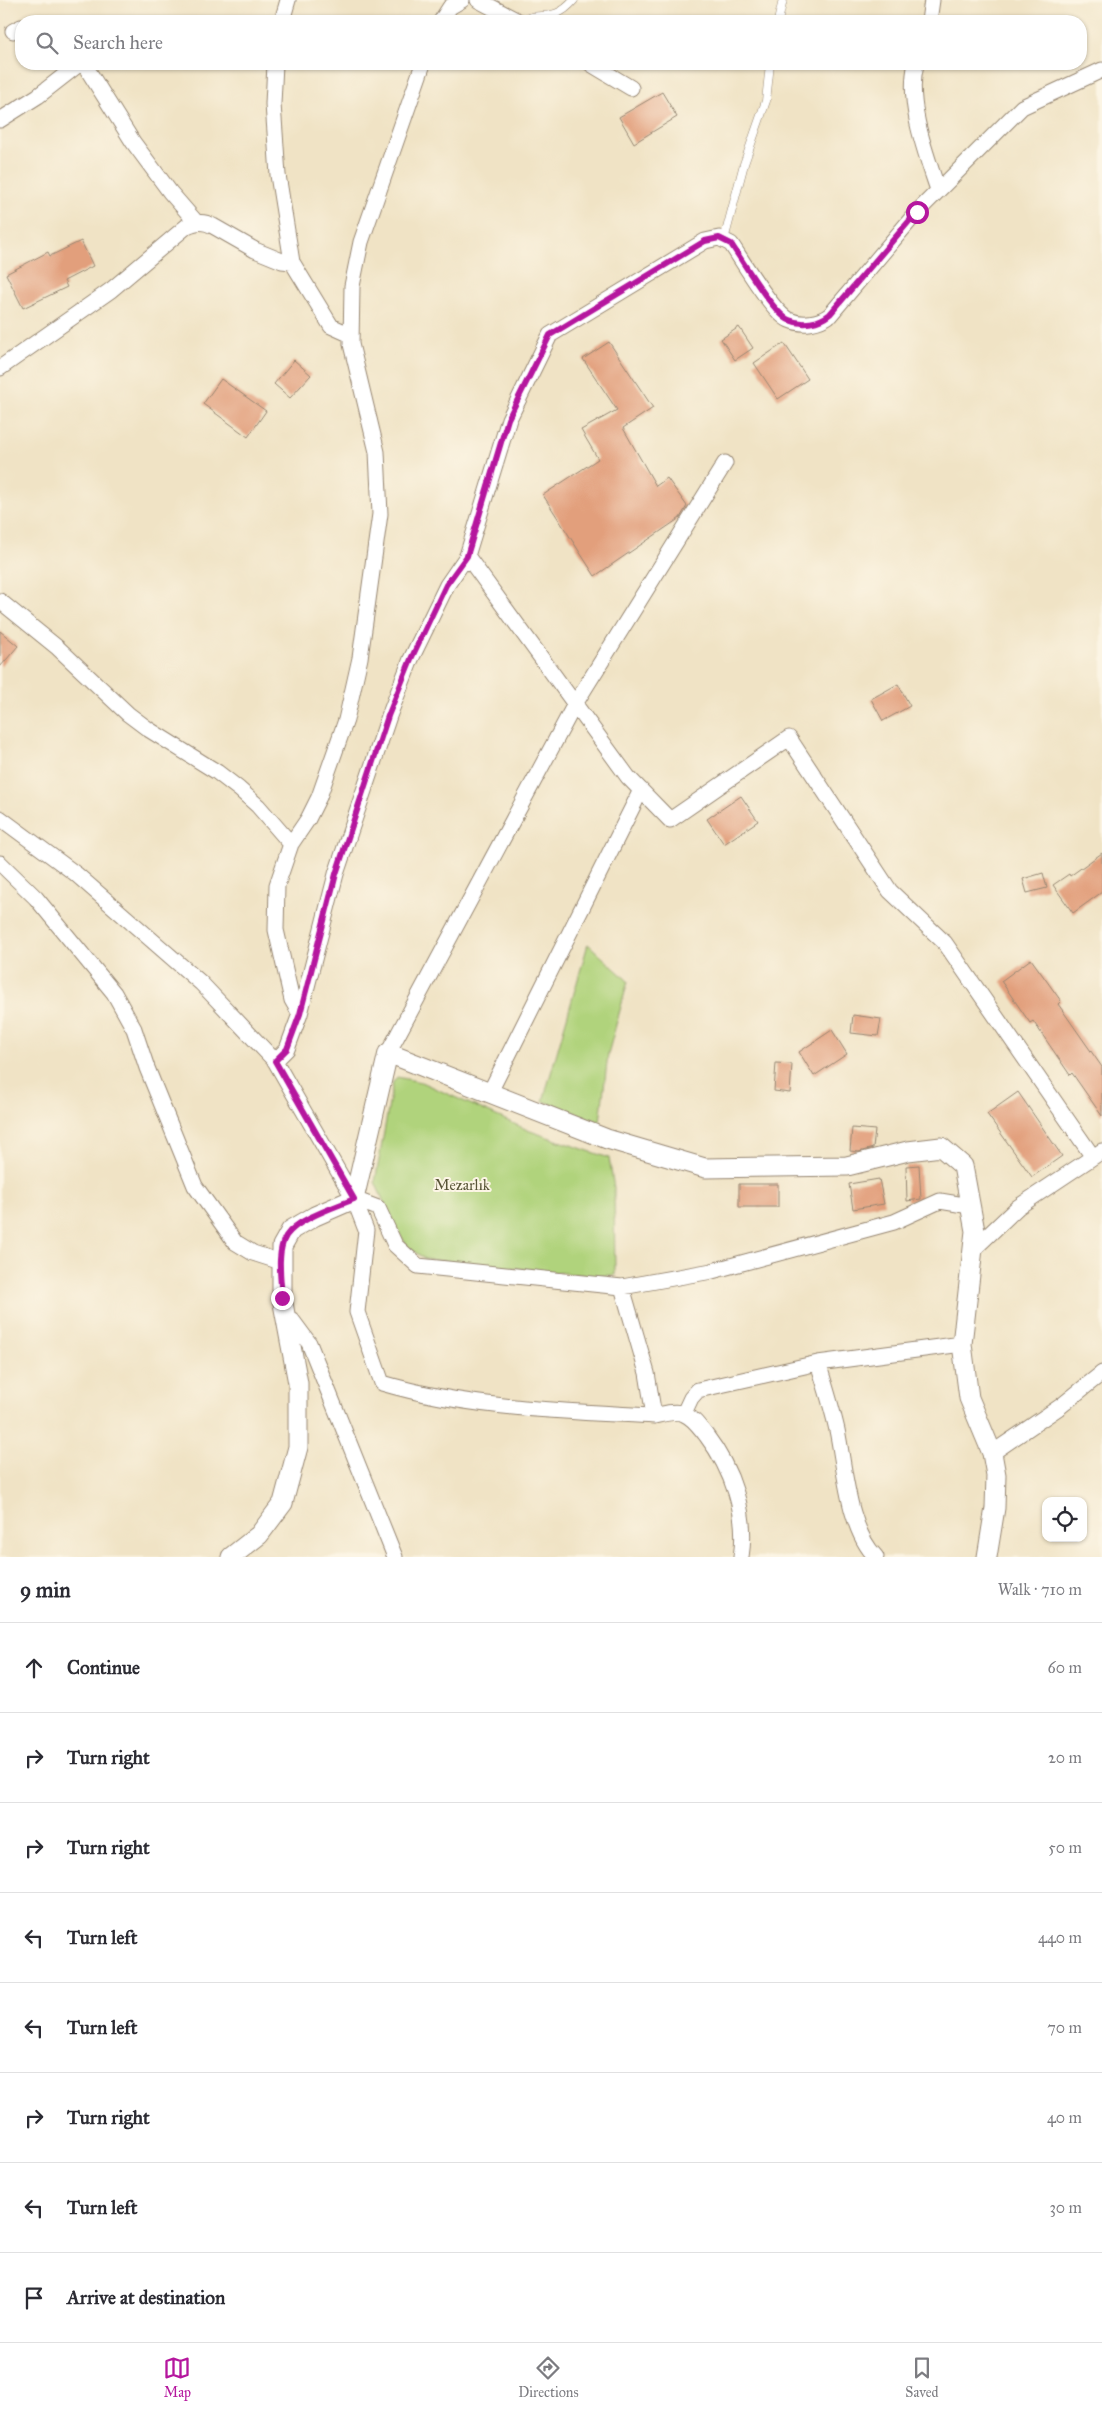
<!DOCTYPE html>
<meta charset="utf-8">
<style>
:root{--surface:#fff;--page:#f7f7f7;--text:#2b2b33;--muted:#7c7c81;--line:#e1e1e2;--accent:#b5179e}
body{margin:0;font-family:"IM FELL Great Primer",serif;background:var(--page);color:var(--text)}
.controls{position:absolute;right:15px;bottom:15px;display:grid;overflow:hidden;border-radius:10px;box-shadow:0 1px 4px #0004}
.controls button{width:45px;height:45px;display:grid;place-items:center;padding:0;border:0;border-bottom:1px solid var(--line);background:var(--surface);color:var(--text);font:25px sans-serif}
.stop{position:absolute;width:15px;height:15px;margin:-11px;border:4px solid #b5179e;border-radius:50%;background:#fff}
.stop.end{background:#b5179e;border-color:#fff;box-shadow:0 1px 5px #0008}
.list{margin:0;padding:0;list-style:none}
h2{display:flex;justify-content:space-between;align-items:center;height:65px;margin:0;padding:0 20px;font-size:21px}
h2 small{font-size:16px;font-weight:400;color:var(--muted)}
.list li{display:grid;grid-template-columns:32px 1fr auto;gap:15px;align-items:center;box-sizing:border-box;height:90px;padding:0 20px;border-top:1px solid var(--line)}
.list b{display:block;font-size:19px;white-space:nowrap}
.list em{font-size:16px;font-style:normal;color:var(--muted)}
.icon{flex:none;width:28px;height:28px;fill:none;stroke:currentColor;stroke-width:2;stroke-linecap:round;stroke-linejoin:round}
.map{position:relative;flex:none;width:1102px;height:1557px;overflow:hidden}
.search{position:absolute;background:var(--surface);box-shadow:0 1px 4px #0004;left:15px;right:15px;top:15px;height:55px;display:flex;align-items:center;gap:12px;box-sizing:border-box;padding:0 18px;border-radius:20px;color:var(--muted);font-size:19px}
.sheet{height:785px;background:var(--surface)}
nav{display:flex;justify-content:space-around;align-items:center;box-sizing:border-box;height:70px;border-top:1px solid var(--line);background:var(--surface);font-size:14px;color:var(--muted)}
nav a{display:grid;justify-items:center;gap:2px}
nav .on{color:var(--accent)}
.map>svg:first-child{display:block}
.green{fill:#b0d37c;stroke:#767e4d}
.building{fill:#e29f7c}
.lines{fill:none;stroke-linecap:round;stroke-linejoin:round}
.service-casing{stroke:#968672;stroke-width:9}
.minor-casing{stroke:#968672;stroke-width:17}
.tertiary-casing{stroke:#968672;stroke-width:21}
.service{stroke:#fff;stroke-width:8}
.minor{stroke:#fff;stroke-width:15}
.tertiary{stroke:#fff;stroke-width:19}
.route{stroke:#b5179e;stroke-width:6}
.labels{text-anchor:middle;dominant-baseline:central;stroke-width:4;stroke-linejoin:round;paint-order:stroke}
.park-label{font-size:15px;fill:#585436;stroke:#fcf5e5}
</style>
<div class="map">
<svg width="1102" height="1557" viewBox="0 0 1102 1557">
<rect width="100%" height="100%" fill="#fcf5e5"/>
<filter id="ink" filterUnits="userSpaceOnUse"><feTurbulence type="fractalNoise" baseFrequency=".02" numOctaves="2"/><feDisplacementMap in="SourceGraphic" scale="10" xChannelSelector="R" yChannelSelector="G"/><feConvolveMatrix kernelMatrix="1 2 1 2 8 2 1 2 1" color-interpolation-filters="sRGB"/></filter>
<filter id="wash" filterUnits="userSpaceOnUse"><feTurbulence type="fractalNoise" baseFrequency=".0096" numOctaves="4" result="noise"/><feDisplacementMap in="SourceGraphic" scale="20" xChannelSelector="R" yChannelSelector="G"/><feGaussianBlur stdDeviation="1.12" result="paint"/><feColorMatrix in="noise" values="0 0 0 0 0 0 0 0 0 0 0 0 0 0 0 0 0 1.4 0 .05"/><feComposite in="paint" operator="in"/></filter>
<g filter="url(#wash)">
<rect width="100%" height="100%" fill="#f0e3c5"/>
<path class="green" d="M588 944 628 981 608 1054 600 1122 543 1101Z
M397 1077 421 1082 530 1131 609 1158 614 1188 615 1275 594 1276 425 1259 408 1247 395 1227 375 1182 393 1082Z"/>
<g id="blocks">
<path class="building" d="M662 92 677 117 634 143 619 117Z
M81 241 93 266 64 281 67 287 23 308 6 274 48 252 50 256Z
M739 327 753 348 735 360 721 339Z
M609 342 653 408 623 428 656 486 667 478 687 506 680 518 595 576 543 495 598 459 581 430 617 410 583 359Z
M784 343 808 379 778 399 754 363Z
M294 360 311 375 290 398 274 384Z
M221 379 266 411 248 437 203 404Z
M0 631 18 646 0 667Z
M898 684 910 706 883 721 871 699Z
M741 796 758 821 724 844 707 819Z
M1102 853V892L1073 913 1053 885 1069 874 1070 876Z
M1043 873 1047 888 1027 893 1023 879Z
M1031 959 1061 1001 1058 1004 1102 1067V1116L1072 1073 1070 1075 1033 1021 1030 1023 1001 981Z
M853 1015 881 1019 878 1036 851 1033Z
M832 1030 847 1054 814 1076 799 1052Z
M776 1063 792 1064 790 1093 774 1091Z
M1018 1092 1062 1156 1032 1177 987 1114Z
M852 1128 875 1130 873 1148 859 1152 850 1151Z
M919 1165 921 1199 907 1201 906 1166Z
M879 1179 884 1204 853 1209 849 1184Z
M739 1184H778V1207H739Z"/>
</g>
</g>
<g filter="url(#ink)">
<use href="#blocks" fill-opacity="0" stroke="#968672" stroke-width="1"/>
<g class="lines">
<g class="service-casing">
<path id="service" d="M523 21C538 10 553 25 574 0
M778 21 783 0
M724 240 744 164 766 101 770 64"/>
</g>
<g class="minor-casing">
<path id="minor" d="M478 0 518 21
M282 21 288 0
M441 21 450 7 462 0
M929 21 932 0
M13 31 21 27
M84 64 133 142 170 192 196 222
M275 64 273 104 278 175 292 262 331 326 351 335
M591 64 631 88
M916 64C906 102 926 154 938 190
M0 120 38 96 79 64
M0 368 111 290 187 226C197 222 203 221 213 226L255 250 282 261 292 262
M467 556 509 419 550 335 705 241 719 238 731 244C742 260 773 313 789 320 803 326 819 323 830 315L917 212 1022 107 1102 70
M0 601 58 648 128 714 148 729 217 772 239 789 258 806 291 844
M0 818 76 874 201 983 275 1061
M0 863 36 898 114 993 134 1029 147 1068 195 1186 235 1242 253 1253 281 1262
M300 1014 292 1000 276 930 277 885 291 844 308 819 319 797 346 720 360 658 380 514 377 452 351 344 352 286 361 242 423 64
M388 1053 575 704 725 463
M490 1092 641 790
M354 1199 275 1061 287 1049 300 1014 336 874 389 716 411 659 447 585 467 556 628 777 670 820 789 738 890 891 945 943 1093 1157
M975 1248 1018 1207 1102 1151
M622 1287 647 1373 654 1416
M285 1319 292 1320 309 1343 395 1557
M818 1363C825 1385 832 1408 837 1430 845 1468 848 1529 876 1557
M684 1413 691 1398 698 1390 818 1363 962 1344
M992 1453 1061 1406 1102 1373
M741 1557C748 1514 732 1469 706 1435 700 1428 694 1418 684 1414 676 1410 663 1414 654 1416 563 1411 470 1409 382 1383L357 1312 366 1230 354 1199 378 1208 395 1245 418 1266 622 1287 712 1271 894 1222 940 1201 970 1206"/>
</g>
<g class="tertiary-casing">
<path id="tertiary" d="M231 1557 259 1535 283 1503 298 1447V1383L282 1298V1246L291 1230 315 1216 354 1199 388 1053 607 1139 705 1168 847 1166 908 1151 941 1147 963 1166 975 1231 962 1344 969 1398 992 1453 996 1475 995 1508 987 1557"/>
</g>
<use href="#service" class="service"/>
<use href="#minor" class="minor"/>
<use href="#tertiary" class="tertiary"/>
</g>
</g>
<g class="lines" filter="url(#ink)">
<path class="route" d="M282 1298C281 1280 276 1252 286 1236 297 1219 335 1207 354 1199L275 1061 287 1049 300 1014 336 874 388 716 411 659 446 585 467 556 508 419 550 335 705 241 719 238 731 244C742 260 773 313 789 320 803 326 819 323 830 314L917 212"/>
</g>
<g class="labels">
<g class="park-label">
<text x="462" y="1185">Mezarlık</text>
</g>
</g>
</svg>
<div class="controls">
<button><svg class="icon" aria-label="locate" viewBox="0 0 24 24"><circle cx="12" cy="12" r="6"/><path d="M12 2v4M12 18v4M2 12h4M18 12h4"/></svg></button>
</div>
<div class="stop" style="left:917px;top:212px"></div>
<div class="stop end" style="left:282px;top:1298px"></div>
<div class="search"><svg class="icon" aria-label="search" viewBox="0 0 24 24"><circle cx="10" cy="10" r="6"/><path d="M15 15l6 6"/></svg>Search here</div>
</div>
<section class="sheet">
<h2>9 min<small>Walk · 710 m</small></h2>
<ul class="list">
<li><svg class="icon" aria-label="ahead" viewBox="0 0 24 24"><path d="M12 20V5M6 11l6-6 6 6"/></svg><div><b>Continue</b></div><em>60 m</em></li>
<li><svg class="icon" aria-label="right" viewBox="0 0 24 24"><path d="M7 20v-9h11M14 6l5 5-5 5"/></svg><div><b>Turn right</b></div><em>20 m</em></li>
<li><svg class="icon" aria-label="right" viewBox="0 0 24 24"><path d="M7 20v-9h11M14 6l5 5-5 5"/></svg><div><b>Turn right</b></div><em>50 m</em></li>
<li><svg class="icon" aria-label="left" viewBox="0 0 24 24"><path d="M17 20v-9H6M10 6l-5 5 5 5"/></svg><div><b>Turn left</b></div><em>440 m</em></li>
<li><svg class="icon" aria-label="left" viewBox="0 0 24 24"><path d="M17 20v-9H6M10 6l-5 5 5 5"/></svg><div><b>Turn left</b></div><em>70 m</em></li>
<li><svg class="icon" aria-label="right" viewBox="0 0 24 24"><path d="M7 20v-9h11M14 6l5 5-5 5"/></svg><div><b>Turn right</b></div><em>40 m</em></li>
<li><svg class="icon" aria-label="left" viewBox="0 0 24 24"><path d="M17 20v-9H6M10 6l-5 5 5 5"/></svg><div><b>Turn left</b></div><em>30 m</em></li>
<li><svg class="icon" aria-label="arrive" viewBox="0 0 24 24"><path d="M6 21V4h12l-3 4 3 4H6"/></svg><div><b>Arrive at destination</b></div></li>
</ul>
</section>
<nav>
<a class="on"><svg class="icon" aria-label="map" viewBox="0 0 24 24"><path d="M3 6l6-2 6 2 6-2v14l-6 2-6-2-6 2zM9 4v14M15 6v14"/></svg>Map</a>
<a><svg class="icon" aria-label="directions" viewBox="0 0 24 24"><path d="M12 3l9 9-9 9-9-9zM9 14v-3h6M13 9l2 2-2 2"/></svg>Directions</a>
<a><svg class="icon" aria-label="saved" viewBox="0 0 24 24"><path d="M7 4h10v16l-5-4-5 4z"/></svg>Saved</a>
</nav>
